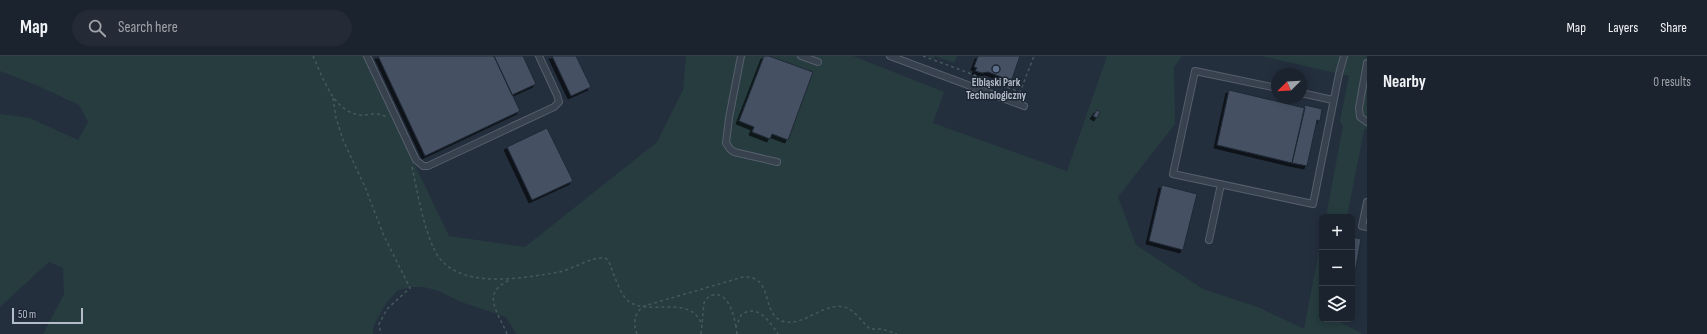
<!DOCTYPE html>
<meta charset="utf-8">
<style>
:root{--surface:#1b232e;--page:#242b36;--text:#f1f3f6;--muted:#a0a4aa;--line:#39404a}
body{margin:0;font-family:"Sofia Sans Condensed",sans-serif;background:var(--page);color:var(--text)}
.controls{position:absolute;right:12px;bottom:12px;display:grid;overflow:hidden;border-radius:6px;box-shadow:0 2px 10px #0003}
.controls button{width:36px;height:36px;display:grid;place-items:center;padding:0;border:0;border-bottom:1px solid var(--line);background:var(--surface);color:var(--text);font:20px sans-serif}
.compass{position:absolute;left:1271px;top:12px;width:36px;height:36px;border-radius:50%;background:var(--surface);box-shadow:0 2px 10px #0003;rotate:246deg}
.scale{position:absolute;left:12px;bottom:10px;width:71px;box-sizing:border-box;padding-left:4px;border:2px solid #b4bcc9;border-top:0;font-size:11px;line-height:14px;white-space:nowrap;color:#b4bcc9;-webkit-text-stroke:3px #1d2633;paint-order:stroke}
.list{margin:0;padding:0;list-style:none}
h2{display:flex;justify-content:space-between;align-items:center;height:52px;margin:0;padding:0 16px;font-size:17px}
h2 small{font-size:13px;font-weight:400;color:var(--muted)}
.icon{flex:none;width:22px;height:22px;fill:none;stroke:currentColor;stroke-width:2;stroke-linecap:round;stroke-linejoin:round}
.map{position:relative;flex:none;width:1367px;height:278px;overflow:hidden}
header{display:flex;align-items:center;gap:24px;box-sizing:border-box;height:56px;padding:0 20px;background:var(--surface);border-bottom:1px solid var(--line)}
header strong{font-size:19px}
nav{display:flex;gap:22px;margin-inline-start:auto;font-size:14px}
.search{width:280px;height:36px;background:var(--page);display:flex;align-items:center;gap:10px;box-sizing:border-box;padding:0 14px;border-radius:22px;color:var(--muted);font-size:15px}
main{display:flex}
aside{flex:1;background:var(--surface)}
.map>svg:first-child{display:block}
.green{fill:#263c3f}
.building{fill:#455162;stroke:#1f2835;filter:url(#shadow)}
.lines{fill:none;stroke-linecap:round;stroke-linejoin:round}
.lane-casing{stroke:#565f6c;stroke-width:8}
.path{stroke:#44595c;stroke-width:1.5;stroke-dasharray:3 3;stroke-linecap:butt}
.lane{stroke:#38414e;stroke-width:6}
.service-dot{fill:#5c6f8a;stroke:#1d2633;stroke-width:1.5}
.labels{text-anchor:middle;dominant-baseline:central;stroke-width:3;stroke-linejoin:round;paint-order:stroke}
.poi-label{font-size:11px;font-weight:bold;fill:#b4bcc9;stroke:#1d2633}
</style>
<header>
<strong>Map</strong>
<div class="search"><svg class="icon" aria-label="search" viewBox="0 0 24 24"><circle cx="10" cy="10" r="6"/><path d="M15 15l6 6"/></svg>Search here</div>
<nav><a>Map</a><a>Layers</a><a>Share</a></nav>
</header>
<main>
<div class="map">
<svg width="1367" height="278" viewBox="0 0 1367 278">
<defs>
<filter id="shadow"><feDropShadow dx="-3" dy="3" stdDeviation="0" flood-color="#0009"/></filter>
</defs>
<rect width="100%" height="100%" fill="#242f3e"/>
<path class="green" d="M0 0H363L449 180 525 191 657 86 683 34 686 0H853L944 36 933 67 1067 115 1107 0H1182L1174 11 1175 68 1118 141 1136 189 1203 233 1258 251 1304 273 1322 179V263H1335L1363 278H516L506 261 461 246 436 234 423 231H412L398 234 387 246 376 265 373 272V278H43L64 238 63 212 49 206 0 251V58L30 62 78 84 88 66 79 49 36 29 0 15Z
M927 0H957L954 7 935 0 934 3Z
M1261 0H1367V72L1364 74 1347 161H1326L1343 70 1340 65 1349 20Z"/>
<path class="building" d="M378 0H494L520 55 425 100Z
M494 0H523L536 28 512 39Z
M552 0H576L591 31 571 40Z
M764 0H769L813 16 788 84 772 78 770 83 752 76 754 71 739 65Z
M978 0H1020L1012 23 1013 29 1009 24 988 16 982 17 975 15 977 12 974 11Z
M1229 34 1305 52 1292 107 1217 89Z
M1305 49 1322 53 1320 65 1317 64 1307 110 1292 107Z
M1097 54 1100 56 1097 62 1093 60Z
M547 72 573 125 532 144 507 91Z
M1162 129 1197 138 1183 194 1149 185Z
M1352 181 1361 183 1356 212 1352 211Z"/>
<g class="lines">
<g class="lane-casing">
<path id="lane" d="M367 0 416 104 423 110H428L554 51 559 46 557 39 539 0
M741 0 729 62 726 87 730 93 734 96 777 106
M801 0 818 6
M890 0 1024 50
M1367 7 1359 52 1360 61 1367 66
M1277 32 1195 15 1173 118 1313 148 1339 18 1344 0
M1301 37 1333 44
M1367 146 1362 170 1367 171
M1209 184 1221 128"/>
</g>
<path class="path" d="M313 0C323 21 332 54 359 59 368 60 377 55 386 61
M923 0 1020 36 1034 0
M333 42 336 62 343 84 365 131 384 180 410 232 387 253 379 268 381 278
M412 111C418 138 423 172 436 197 458 235 523 222 559 216 574 213 589 201 605 202L608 204C613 215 619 236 627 244 647 262 692 236 702 270
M507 278C498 256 480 237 510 224
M637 278C633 267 634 257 644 250L743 221C774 219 761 258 782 265 803 272 823 246 844 251 854 253 862 266 870 273H882L897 278
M701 278 704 247C706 243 708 240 713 239 729 236 734 260 736 271
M737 278 736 271 741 259C758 247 769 265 778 278"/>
<use href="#lane" class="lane"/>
</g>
<circle class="service-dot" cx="996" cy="13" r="4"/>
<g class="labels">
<g class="poi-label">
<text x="996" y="26">Elbląski Park<tspan x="996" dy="13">Technologiczny</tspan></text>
</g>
</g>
</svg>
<div class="controls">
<button>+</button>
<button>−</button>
<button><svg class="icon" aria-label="layers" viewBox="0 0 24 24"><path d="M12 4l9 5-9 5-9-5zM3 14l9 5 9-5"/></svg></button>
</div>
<svg class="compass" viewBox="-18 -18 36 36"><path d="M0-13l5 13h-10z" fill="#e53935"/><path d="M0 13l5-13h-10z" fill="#a0a4aa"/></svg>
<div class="scale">50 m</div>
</div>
<aside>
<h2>Nearby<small>0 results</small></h2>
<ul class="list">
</ul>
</aside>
</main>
